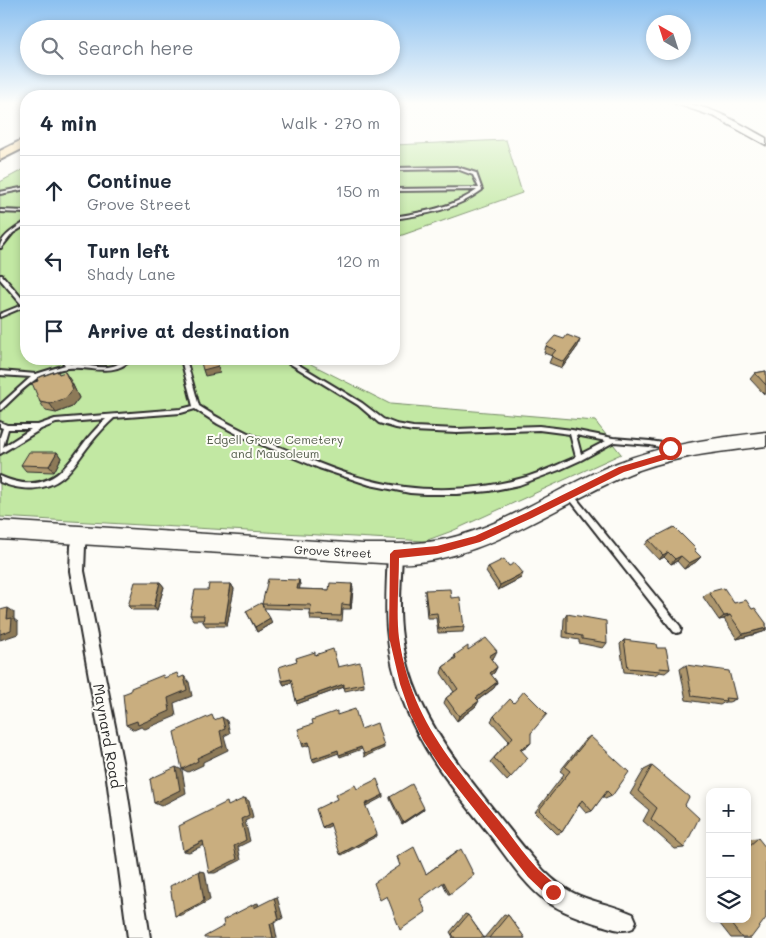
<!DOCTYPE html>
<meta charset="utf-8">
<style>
:root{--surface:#fff;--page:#f6f6f7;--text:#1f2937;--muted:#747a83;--line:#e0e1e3}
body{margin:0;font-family:Mali,sans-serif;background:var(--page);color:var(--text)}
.controls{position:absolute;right:15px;bottom:15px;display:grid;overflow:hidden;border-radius:10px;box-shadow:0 2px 8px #0003}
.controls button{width:45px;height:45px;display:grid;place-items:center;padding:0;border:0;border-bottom:1px solid var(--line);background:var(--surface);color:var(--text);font:25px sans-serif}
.compass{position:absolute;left:646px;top:15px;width:45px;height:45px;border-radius:50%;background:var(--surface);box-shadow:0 2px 8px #0003;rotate:321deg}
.stop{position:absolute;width:15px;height:15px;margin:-11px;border:4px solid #c8321e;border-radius:50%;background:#fff}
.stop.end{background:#c8321e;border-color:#fff;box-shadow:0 1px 5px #0008}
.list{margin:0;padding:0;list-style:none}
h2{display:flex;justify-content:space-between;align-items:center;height:65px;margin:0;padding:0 20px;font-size:21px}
h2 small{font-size:16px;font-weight:400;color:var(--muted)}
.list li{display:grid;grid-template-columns:32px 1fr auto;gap:15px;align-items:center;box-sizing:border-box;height:70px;padding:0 20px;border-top:1px solid var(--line)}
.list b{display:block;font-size:19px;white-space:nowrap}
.list p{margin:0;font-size:16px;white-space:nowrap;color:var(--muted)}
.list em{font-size:16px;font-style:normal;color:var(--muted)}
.icon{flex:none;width:28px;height:28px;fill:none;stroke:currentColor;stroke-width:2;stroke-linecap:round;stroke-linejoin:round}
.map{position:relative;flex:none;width:766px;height:938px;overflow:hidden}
.search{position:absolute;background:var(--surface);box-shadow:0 2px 8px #0003;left:20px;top:20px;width:380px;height:55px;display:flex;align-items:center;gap:12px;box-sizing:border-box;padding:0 18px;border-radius:28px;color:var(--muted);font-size:19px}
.panel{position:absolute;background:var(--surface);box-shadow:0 2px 8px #0003;left:20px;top:90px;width:380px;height:275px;border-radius:20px}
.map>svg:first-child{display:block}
.green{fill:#c2e8a3;stroke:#768a67}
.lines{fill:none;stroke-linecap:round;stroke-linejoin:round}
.lane-casing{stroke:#2b2b2b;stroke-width:4}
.street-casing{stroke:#2b2b2b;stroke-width:4}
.secondary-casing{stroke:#2b2b2b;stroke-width:3}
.highway-casing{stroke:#2b2b2b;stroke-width:4}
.lane{fill:#fdfcf7;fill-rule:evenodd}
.street{fill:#fdfcf7;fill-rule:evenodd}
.secondary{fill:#fdfcf7;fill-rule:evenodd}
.highway{fill:#f9deab;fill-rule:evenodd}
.wall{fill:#ad966d;stroke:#2b2b2b}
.shaded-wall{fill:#8d7a59;stroke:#2b2b2b}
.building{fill:#c9ae7f;stroke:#2b2b2b}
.route{fill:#c8321e}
.labels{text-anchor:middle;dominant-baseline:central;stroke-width:4;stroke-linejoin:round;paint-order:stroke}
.park-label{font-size:12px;fill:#515a49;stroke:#fdfcf7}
.street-label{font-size:12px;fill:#2b2b2b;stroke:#fdfcf7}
.near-street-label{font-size:15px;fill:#2b2b2b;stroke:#fdfcf7}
</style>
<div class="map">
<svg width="766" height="938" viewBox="0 0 766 938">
<rect width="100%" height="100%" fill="#fdfcf7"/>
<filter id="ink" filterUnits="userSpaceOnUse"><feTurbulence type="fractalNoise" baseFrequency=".02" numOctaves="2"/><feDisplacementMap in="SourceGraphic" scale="10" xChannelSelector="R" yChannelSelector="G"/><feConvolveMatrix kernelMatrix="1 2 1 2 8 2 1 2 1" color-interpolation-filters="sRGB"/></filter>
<g filter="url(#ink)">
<path class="green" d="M506 140 522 193 394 238V145Z
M26 168V359H301L390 404 595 421 621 454 452 531 425 541 0 517V182Z"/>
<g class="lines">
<g class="lane-casing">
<path id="lane" d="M394 109H397V110L394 111Z
M457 167 476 173 482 190C455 210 427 214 394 219V217C423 212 452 208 477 190L394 191V189L479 188 473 175 457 169 394 170V168Z
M26 187V189L0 194V192Z
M0 210 26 211V213L0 212Z
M25 222H26V225L13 233 1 248H0C0 237 16 228 25 222Z
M0 275H2L26 303V307H24L0 317V314L22 305 0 279Z
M61 359H66L70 364 86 359H93V360L80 364C90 366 102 369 113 366 120 364 124 359 132 359 110 380 87 363 62 369 54 371 43 374 36 379 24 387 13 399 2 409L0 410V405L31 377 0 375V371L36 374 65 365Z
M181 359H186L199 406C231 427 265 441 301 456 323 465 345 474 369 480 417 493 471 492 519 479 539 474 557 465 576 457L570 434 539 430 457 433 413 431 396 428 379 423 358 405 284 360V359H289L362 403 383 419 396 424 413 427 457 429 539 426 572 430 613 438 650 441 663 443 676 449 677 451 674 453 660 447 650 445 614 442 581 460 559 470 519 485 489 491 457 494H425L410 493 370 485 319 468 243 437 218 424 195 409 181 413 114 418C105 426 97 435 90 444 81 455 74 468 63 477 45 492 20 491 0 482V476C24 487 46 487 65 467 73 459 80 448 87 439 93 432 99 425 106 419L56 423 41 429 0 454V437L3 428 0 427V422L7 425H38L55 419 181 409 193 406ZM8 429H31L3 447ZM576 435 606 441 581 454Z
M570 492 572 493 680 626 681 629 680 632 677 633 674 632 568 497 567 495 568 493Z"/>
</g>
<g class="street-casing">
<path id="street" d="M81 529 86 531 88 535 85 546 84 571 124 771 150 938H128L106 771 70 571 71 546 76 531Z
M395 548 400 550 402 554C401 582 398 610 402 637 411 705 452 758 493 809 510 830 526 851 544 871 576 903 596 898 633 914L636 921 633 928C622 933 612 928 601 925 582 919 561 912 545 900 524 884 509 860 493 839 460 797 423 755 404 703 383 647 385 612 388 554L390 550Z"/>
</g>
<g class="secondary-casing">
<path id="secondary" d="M674 103C708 103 737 122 766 138V145L715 117Z
M766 432V446C720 452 672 456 629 474 559 504 497 552 420 562 401 565 382 563 363 562L0 539V521L363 544C391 544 418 545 446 539 508 525 559 486 617 463 665 444 715 438 766 432Z"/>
</g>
<g class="highway-casing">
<path id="highway" d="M26 138V147L0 160V151Z"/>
</g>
<use href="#lane" class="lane"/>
<use href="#street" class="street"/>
<use href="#secondary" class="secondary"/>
<use href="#highway" class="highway"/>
</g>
<path class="wall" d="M546 346H578L562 368 549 363 552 356 544 353Z
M57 371 59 374 71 381 79 398 72 407 56 413 46 411 40 402 38 381Z
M766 371V394H764L750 379 755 373Z
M57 452 61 458 54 472 26 471 21 465Z
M649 540 696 549 695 550 696 562 684 569 677 561 671 564 664 557 659 560 645 545Z
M509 566 521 578 498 590 486 572 488 567Z
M299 580 300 585 299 589 329 590 352 584 353 589 351 609H343L342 621 311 620 310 615 311 610 264 608 272 623 257 632 246 611 263 607 262 604Z
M160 582 164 587 157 610H132L128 606Z
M231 584 234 589 227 626H206L203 622V620H193L190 615 208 590Z
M425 590 451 598 464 627 463 632 438 633 436 618H427L425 595Z
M709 592 734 603 752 609 766 623V630L763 632 737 639 724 619 719 620 703 597Z
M567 614 607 643 603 648 579 643V640L563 637 564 619Z
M624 640 657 648 670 669 665 673 659 672 655 675 624 672 620 644Z
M468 650 494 657 491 659 497 667 494 673 491 675 497 682 494 688 478 700 476 706 457 721 444 703 446 698 454 692 441 673 443 667 453 660 455 655Z
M315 655 338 667 364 684V687L345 691 344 687 297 704 292 682 284 685 282 681Z
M686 665 736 699 729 702H725L720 705 686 700 680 669Z
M494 716 531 733 527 747 521 750 511 777 507 781 490 762 509 741 491 721Z
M590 736 612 796 605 799 603 796 592 811 586 813 579 805 562 832 557 834 535 812 564 774 560 771 585 740Z
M652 766 685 805 684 848 675 849 643 821 649 810 630 794 644 770Z
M390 797 424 808 423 810 402 824 390 799Z
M758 838 751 938H731L716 919H747V839Z
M459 850 450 894H448L443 883 387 896 400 866 397 857 426 874Z
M710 860V868L706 863Z
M465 914 468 915 484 938 504 914 508 915 525 938H452L453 937 450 932Z"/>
<path class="shaded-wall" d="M580 340 578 346 562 368 564 362Z
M216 359 220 373 205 376 203 370Z
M65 372 71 381 79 398 72 407 56 413 50 404Z
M57 452 61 458 54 472 49 466Z
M668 552 664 557 659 560 663 555Z
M681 556 677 561 671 564 675 559Z
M701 557 696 562 684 569 689 563Z
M523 573 521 578 498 590 500 585Z
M299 580 300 585 299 594 297 589Z
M160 582 164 587 157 610 154 606Z
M231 584 234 589 227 626 225 622Z
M352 584 353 589 351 609 350 605Z
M8 608 14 612V619L18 622V634L0 640V634L7 619Z
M730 615 724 619 719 620 724 616Z
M270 618 272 623 257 632 255 627Z
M766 628V630L763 632 737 639 743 634Z
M497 651 494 657 487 662 489 656Z
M497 667 494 673 487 678 490 673Z
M184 676 189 682 192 696 174 703 176 716 145 729 141 727 134 730 126 725 168 698Z
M291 679 292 682 284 685 282 681Z
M497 682 494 688 474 703 476 698Z
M344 684V687L297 704 296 701Z
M479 701 476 706 457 721 459 716Z
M222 717 227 721 230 733 224 736 228 750 203 762V765L188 772 182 769 197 758 220 731Z
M309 742 310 745 303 747 302 744Z
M531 743 527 747 516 753 520 749Z
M384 746V748L364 757V754Z
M361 747 362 749 340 757 339 755Z
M338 750 339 753 314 762 312 759Z
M176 767 182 770 186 793 161 806 154 803Z
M383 795V797L366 806 365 804Z
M245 798 249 801 253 817 245 821 250 841 238 847 241 860 215 873H209L234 846Z
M424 808 423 810 402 824 403 822Z
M330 823 332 825 324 829 322 827Z
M377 834V836L342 855 340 854Z
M203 841 209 843 189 852 183 851Z
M199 871 205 872 210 900 182 915 175 916Z
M277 897 283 918 274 923 277 938H273L270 924 274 898Z
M258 903 259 907 254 908V904Z"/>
<path class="building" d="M567 335 580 340 564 362 551 356 556 350 546 346 555 336 564 339Z
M200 359H216L218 366 203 370Z
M57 371 59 374 65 372 73 389 66 398 50 404 40 402 32 383 38 381 37 378Z
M766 371V385L755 373Z
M29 452H57L49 466 21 465Z
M674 527 696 549 694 550 701 557 689 563 681 556 675 559 668 552 663 555 649 540Z
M504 559 509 566 515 563 523 573 500 585 488 567Z
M268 579 299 580 297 589 329 590 330 583 352 584 350 605 342 604 341 616 310 615 311 605 262 604Z
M135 582H160L154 606H128Z
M209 584H231L225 622H203L204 615H190L195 590H208Z
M724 588 734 603 746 600 752 609 755 608 766 623V628L743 634 730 615 724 616 709 592Z
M450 589 451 598 460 597 464 627 439 629 437 613 428 614 425 590Z
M261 603 270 618 255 627 246 611Z
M8 608 7 619 12 618 11 630 0 634V610Z
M567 614 606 621 607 643 582 639V636L567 633Z
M486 638 497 651 489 656 497 667 490 673 497 682 476 698 479 701 459 716 446 698 458 689 443 667 456 658 455 655 468 646V650Z
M624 640 656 644 657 648H666L670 669 659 668 660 671 628 668Z
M333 649 338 667 360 662 364 684 344 688V684L296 701 291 679 282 681 279 667 297 661 296 658 315 652V655Z
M686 665 729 671 736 699 725 698 726 701 692 696Z
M177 673 179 678 184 676 187 690 168 698 170 711 138 725 137 721 126 725 123 694 131 691V688L163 675 164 678Z
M524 691 547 714 531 733V743L520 749 528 758 511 777 494 758 513 737 494 716 510 699 514 703Z
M355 709 361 729 377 723 384 746 364 754 361 747 339 755 338 750 312 759 309 742 302 744 298 729 313 724 312 720 337 711V715Z
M212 715 214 720 222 717 225 729 220 731 223 746 197 758 198 761 182 769 174 732Z
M590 736 629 772 612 796 607 791 592 811 582 800 562 832 539 810 570 771 565 767Z
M652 766 689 797 685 805 699 818 684 848 651 819 657 808 638 791Z
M176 767 180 790 154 803 150 779Z
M377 779 383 795 365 804 377 834 340 854 330 823 322 827 316 809 337 799 335 795 355 785 357 789Z
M412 784 424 808 403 822 390 797Z
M245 798 249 815 241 819 246 840 234 846 237 859 209 873 203 841 183 851 179 826 227 802 228 806Z
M758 838 766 848V918L751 938H742L727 919H747V844L749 846Z
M414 847 426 874 461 849 474 875 450 894 444 882 420 899 426 912 400 930 387 896 380 900 374 883 401 865 397 857Z
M199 871 204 901 175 916 170 886Z
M274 898 279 919 270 924 273 938H204V937L224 926 223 920 254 904V908Z
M468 915 484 938H455L452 934Z
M508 915 525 938H489Z"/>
</g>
<linearGradient id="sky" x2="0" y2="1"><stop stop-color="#8bc0f0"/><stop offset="0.44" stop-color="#fefefb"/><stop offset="1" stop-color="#fefefb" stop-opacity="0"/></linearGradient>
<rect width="766" height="235" fill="url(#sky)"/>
<path class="route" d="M670 445 680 451V455L624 472 532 518 480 542 437 554 399 558C399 583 396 613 399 638 411 721 455 766 505 828 515 841 525 855 536 867 543 875 555 881 559 892L557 896 553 898 548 896 528 877 440 766 423 740 410 713 400 684 389 637 390 554 394 550 437 546 475 536 526 513 619 467 670 452 666 448Z"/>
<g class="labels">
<g class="park-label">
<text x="275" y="439">Edgell Grove Cemetery<tspan x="275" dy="14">and Mausoleum</tspan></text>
</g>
<g class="street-label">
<text transform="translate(333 551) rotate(3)">Grove Street</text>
</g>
<g class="near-street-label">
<text transform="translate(108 736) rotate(80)">Maynard Road</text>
</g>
</g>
</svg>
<div class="controls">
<button>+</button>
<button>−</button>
<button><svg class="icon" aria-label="layers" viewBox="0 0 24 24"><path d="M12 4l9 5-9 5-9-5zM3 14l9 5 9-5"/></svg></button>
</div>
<svg class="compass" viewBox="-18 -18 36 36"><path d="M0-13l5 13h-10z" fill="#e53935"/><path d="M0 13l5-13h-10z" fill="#747a83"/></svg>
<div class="stop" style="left:670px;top:448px"></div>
<div class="stop end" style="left:553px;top:892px"></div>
<div class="search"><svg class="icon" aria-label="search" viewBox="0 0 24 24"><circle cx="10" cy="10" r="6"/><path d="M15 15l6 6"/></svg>Search here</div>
<section class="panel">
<h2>4 min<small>Walk · 270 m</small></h2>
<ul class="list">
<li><svg class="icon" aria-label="ahead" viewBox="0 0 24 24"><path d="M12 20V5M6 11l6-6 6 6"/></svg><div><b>Continue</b><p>Grove Street</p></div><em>150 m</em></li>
<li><svg class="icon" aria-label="left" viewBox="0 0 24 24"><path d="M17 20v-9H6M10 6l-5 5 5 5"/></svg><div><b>Turn left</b><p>Shady Lane</p></div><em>120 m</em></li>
<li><svg class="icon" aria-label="arrive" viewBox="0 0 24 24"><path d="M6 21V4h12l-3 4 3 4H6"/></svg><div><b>Arrive at destination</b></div></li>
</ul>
</section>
</div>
